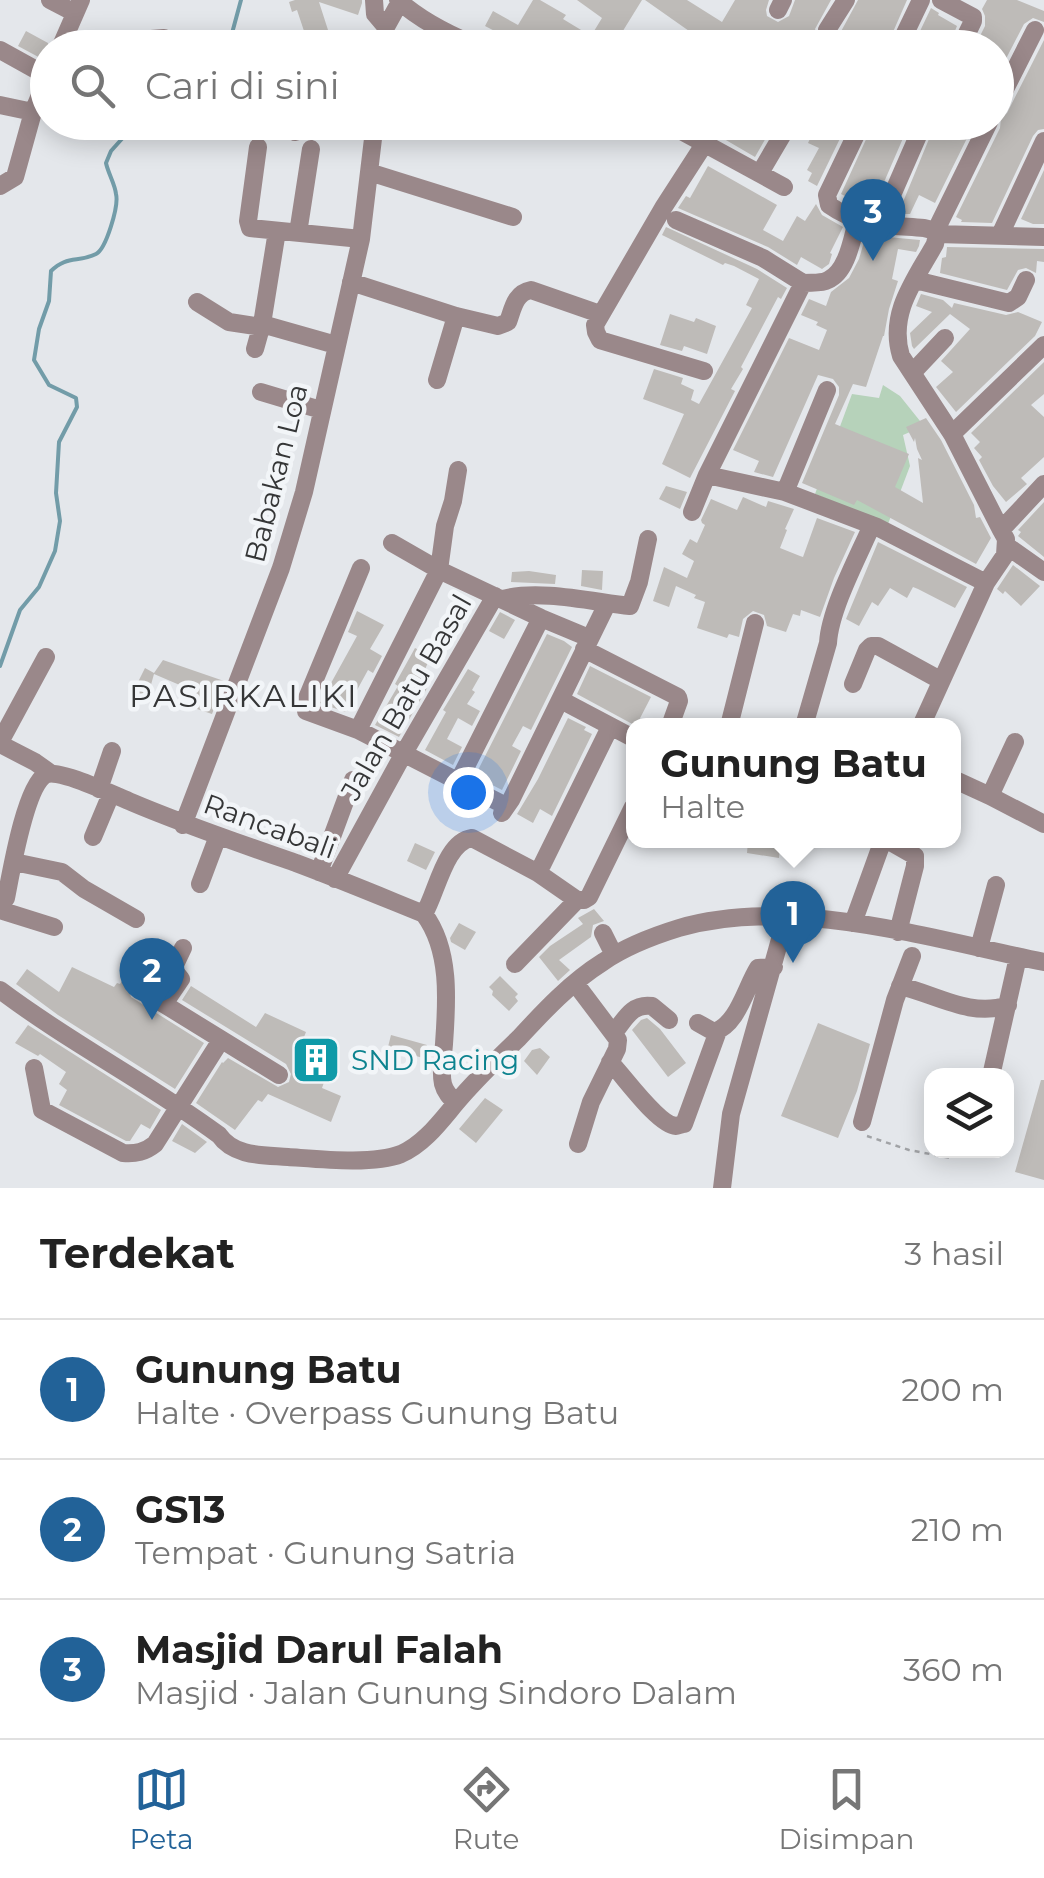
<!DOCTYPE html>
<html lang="id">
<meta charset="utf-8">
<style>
:root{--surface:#fff;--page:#f2f2f2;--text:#222;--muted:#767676;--line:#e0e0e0;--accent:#226298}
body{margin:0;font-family:Montserrat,sans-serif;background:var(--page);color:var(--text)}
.controls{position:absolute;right:30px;bottom:30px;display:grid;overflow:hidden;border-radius:20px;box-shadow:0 5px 25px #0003}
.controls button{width:90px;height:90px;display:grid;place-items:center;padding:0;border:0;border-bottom:2px solid var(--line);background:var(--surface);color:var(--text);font:50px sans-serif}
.you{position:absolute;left:468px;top:792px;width:35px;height:35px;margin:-25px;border:8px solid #fff;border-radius:50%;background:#1a73e8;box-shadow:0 0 0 15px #1a73e833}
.badge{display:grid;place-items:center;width:65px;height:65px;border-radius:50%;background:var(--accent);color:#fff;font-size:32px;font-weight:700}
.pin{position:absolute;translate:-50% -82px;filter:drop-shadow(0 2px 5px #0008)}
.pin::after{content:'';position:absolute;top:52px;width:35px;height:30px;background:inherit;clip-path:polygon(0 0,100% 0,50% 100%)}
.popup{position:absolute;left:626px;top:718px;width:335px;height:130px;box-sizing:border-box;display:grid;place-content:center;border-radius:20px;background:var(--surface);filter:drop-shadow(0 2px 8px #0005);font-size:32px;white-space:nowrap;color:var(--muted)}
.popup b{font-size:38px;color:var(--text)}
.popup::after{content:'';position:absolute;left:50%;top:100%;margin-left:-20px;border:20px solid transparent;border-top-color:var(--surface)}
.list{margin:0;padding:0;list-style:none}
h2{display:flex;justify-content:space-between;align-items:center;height:130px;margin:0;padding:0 40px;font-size:42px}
h2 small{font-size:32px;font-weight:400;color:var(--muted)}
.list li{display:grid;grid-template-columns:65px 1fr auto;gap:30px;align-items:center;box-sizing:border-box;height:140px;padding:0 40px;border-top:2px solid var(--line)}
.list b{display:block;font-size:38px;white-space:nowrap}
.list p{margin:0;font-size:32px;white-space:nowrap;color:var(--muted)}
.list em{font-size:32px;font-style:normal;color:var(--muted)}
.icon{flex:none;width:55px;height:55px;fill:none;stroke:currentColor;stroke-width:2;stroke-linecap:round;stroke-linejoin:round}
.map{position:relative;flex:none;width:1044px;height:1188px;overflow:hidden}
.search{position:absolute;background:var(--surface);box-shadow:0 5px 25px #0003;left:30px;right:30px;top:30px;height:110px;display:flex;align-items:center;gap:25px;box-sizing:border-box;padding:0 35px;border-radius:55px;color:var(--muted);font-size:38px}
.sheet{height:550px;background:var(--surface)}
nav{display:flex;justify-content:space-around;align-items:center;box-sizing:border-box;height:140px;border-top:2px solid var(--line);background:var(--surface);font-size:28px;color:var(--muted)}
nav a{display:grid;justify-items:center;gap:5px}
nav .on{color:var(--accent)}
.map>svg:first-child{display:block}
.green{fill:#b6d2ba}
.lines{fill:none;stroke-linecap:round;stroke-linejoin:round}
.stream{stroke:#729ca8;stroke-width:4}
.building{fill:#bebbb8}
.path{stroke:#a1a3a6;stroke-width:2.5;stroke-dasharray:5 5;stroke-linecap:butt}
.minor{stroke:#9a888a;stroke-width:18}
.labels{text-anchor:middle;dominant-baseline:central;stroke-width:9;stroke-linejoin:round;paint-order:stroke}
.street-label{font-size:28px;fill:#353637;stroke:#f2f5f8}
.culture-label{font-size:28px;fill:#0d838f;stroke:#f2f5f8;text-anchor:start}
.quarter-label{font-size:32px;letter-spacing:2.5px;fill:#353637;stroke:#f2f5f8}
</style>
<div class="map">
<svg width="1044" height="1188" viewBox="0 0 1044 1188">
<rect width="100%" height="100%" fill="#e4e7eb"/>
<path class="green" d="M883 385 900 396 924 426 903 435 910 466 888 524 815 494 852 394 879 398Z"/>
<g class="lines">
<path class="stream" d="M228 48 241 0
M0 666 20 610 39 587 55 551 60 521 56 493 59 442 77 407 76 398 49 385 34 360 39 329 49 301 51 271C67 255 78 263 96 254 106 249 119 206 116 194 115 184 108 173 106 163L111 151 137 122"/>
</g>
<path class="building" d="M295 0H362V3L358 15 319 2 328 30 306 37 297 10 292 12 289 2Z
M533 0H540L566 15 563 19 591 36 602 18 577 0H642L621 34 644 48H567L548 36 542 48H527L485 26 493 11 518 25Z
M645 0H687L722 22 735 0H769L766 10 767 16 778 22 789 16 795 0H831L815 29 820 40 827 42 838 37 858 0H907L886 48H732L703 31 699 38Z
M987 0H1017L1044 11V22L1033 18 1024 24 996 78V48H974L985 26V16L982 9Z
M931 8 939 13 938 15 957 26 948 48H912Z
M26 31 48 43V54L44 60 18 46Z
M1044 40V129L1038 130 1033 136 992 223 961 222 962 220 956 217 1000 128 1001 118 1007 113Z
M695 122H775L755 157Z
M818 122H848L817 186 808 181 812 173 807 170 819 148 808 143Z
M874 122H910L875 203 873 202 869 210 862 208 864 195 858 206 850 203 851 199 841 194Z
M936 122H975L935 203 919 195 910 214H898Z
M708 166 777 205 763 230 783 241 797 216 805 221 816 204 822 215 843 227 830 253 832 254 829 264 822 269 801 257 797 265 768 247 678 208 686 196 690 198Z
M1044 170V224H1033L1021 219Z
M666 227 757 269 787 288 781 299 778 297 741 367 743 369 731 389 735 391 690 478 662 464 684 414 643 399 654 369 683 378 681 384 694 390 691 400 699 404 752 308 746 305 759 279 734 266 725 263 723 265 662 235Z
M866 235 920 240 919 246 916 252 898 249 892 279 898 281 889 309 884 336H883L866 387 853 384 835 424 909 454 895 487 923 503 918 458 922 460 917 449 915 438 914 442 906 427 926 418 941 440 974 505 976 518 980 517 991 538 976 564 857 500 854 505 802 483 839 395V387L833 379 818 375 773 477 754 472 759 461 733 450 789 338 819 350 827 330 816 325 818 322 801 315 809 299 826 306 831 292 849 278 859 259Z
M947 247 1044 249V262L1037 261 1036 273 1026 268 1018 270 1007 290 940 273 942 258 946 257Z
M921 294 943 300 952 308 954 303 1006 315 1018 312 1042 322 1035 336 956 412 936 387 953 372 941 361 970 329 950 314 914 349 912 346 910 333 932 312 916 306Z
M670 314 694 322 696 318 716 326 707 354 684 346 682 351 660 345Z
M1044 362V394L1031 405 1044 417V457L1021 478 1027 484 1006 502 993 486 979 460 982 457 974 448 980 442 971 433Z
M666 486 687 492 680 509 659 499Z
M743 497 766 507 768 501 794 509 785 529 787 530 780 548 800 556 803 557 817 518 855 532 834 578 820 617 801 610 800 616 793 614 786 632 767 626 764 615 753 611 743 619 739 637 729 634 727 638 697 628 705 602 694 598 696 595 676 586 669 607 653 601 664 567 687 578 694 561 682 554 690 539 697 543 705 525 702 523 701 520 711 499 737 510Z
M1044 502V557L1018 536 1021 532 1018 530Z
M878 542 967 587 955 608 918 589 913 587 907 598 890 588 878 606 872 602 859 626 846 619Z
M1013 565 1040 586 1021 606 1005 591 1003 594 997 589Z
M582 570 603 571 602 590 581 586Z
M529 571 556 575 555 584 511 582 512 572Z
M357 611 384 625 370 649 382 656 373 673 368 670 345 712 320 703 357 636 348 632Z
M500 612 515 620 504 639 489 631Z
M547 634 564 641 572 647 531 730 523 726 512 746 521 751 502 790 475 776Z
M415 648 431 656 421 678 430 683 399 737 375 725 398 686 395 684Z
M163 660 224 681 212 714 191 707 196 692 154 674 147 699 132 694 145 668 154 673Z
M590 666 651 697 636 726 577 694Z
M468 669 480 676 472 690 475 692 467 704 480 711 472 726 458 718 447 739 462 747 453 765 425 750 446 712 443 710Z
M568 718 586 727 584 730 592 734 552 816 540 809 533 823 517 814 538 779Z
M748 841 780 846 779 858 747 853Z
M415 843 435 852 426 870 407 861Z
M594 909 604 921 593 925 591 937 559 960 570 970 558 981 539 957 550 946 583 924 578 918Z
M459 923 476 932 465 950 451 942 450 938Z
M138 955 161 968 165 980 160 987 147 979H136L129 989 131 997 204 1043 175 1089 58 1015 16 984 27 969 59 992 72 967 114 987 117 983 120 984Z
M500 976 518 994 515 997 518 1001 509 1011 492 995 493 991 489 987Z
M191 986 256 1027 265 1013 306 1032 304 1037 336 1048 322 1088 341 1096 331 1122 268 1094 262 1102 258 1100 235 1130 196 1103 222 1062 223 1063 228 1058 278 1087 289 1082 291 1074 286 1064 182 1000Z
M647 1018 660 1029 686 1063 668 1077 632 1030 641 1020Z
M818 1023 870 1044 857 1091 838 1138 781 1116Z
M28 1025 161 1110 150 1129 141 1124 130 1141H126L59 1105 67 1090 59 1084 66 1072 40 1054 38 1056 15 1043Z
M391 1035 427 1045 423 1058 402 1052 395 1062 386 1055Z
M540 1048 550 1057 537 1075 524 1061 532 1050Z
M1041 1080H1044V1180L1015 1172Z
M485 1098 503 1110 476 1143 459 1129Z
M182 1124 207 1142 195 1153 172 1141Z"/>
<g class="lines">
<path class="path" d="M867 1136 909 1150 951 1158 965 1150"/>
<path class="minor" d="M50 0 75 13
M374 0 375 14 386 27
M398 0C420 20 454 37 482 48
M941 0 973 17V21L960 48
M778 10 783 0
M827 30 846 0
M60 46 164 38
M60 48 81 0
M383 48 386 27 401 0
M898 48 921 0
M0 50 47 76
M0 105 33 112
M996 107 1035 30
M293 122 295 132
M665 122 784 187
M862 122 827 195 829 205C860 227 888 225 924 228L932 230 937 234 1044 237
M258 147 248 221 250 228 361 239
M369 172 513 217
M760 173 790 122
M0 186 15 177 33 112 48 76
M676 220 763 258 803 283
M879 225 924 122
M935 232 989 122
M298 233 311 149
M1000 235 1044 141
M915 280 1009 303 1018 297 1026 280
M351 282 456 316 498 326 508 322C513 308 515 293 531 290L600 314
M803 283C811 282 821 284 828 280 847 272 852 239 857 221
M197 302 229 322 261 327
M262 324 336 345
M255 349 262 324 277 231
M704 371 600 340 596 332 595 325 663 208 705 143
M913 372 945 338
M437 380 456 316
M261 392 321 410
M952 434 1044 345
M707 475 785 492 877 527 986 583
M785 492 827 390
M692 512 707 475 803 283
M1001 530 1044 484
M392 543 439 570 445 526 453 501 458 470
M1007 546 1044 572
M361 568 305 703 306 711 358 730 506 806
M503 599C539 589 593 602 630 606L639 582 648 539
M584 649 678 697 679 701 670 726
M853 684 867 650 871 646H878L940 680
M561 700 633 738
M729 726 755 623
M804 726 828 643C830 609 858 557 872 525
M921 726 986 583 1005 555 1006 539 1001 530 952 434 901 356C888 313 915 280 935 244L937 234
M358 730 439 570 541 618 589 638
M0 742 46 657
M0 744 35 762 49 772
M953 779 990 796 1044 824
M455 788 541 618
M99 789 112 751
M990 796 1015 742
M502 813 511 800 607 604
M183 825 281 568 304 492 361 239 375 122
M93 837 111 794
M887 840 915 856V866L898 932
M14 862 62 872 84 889 136 919
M542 865 610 727
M319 872 353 780
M335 879 404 753 495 596
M200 884 218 836
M0 907 6 898C11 873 25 788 45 775 56 767 116 796 131 802 185 825 241 844 296 863 339 879 382 897 424 914 451 950 447 1002 444 1044 443 1057 440 1071 443 1084 445 1092 450 1097 456 1103
M0 910 54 927
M424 914C437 892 445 842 472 838L538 873 577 900
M853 923 883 840
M603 933 614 955
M979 948 996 885
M515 964 577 900H584L589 897 633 807
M575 983 618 1040 617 1049 591 1102 578 1144
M900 986C935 994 971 1018 1008 1005
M0 990C70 1043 149 1083 219 1135 234 1157 264 1155 288 1157 318 1159 373 1165 401 1154 424 1144 440 1122 456 1103 475 1080 497 1059 519 1038 544 1011 571 982 603 962 625 947 653 936 679 928 791 895 932 939 1044 962
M141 990 279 1075
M164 1004 181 979 173 969 183 948
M698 1023 714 1032C738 1024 745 989 758 968L774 967
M614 1033C625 1019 632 1003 652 1006L669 1020
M610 1062C624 1076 658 1125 676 1126 678 1126 681 1124 684 1124L718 1031
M34 1068 42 1110 123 1153C136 1154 145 1152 155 1144L221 1040
M991 1076 1018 957
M862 1122 895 1000 912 956
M722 1188 731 1114 786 918"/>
</g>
<defs>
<g id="building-square" transform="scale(2.5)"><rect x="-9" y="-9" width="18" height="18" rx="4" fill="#0f9aa8" stroke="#f2f5f8"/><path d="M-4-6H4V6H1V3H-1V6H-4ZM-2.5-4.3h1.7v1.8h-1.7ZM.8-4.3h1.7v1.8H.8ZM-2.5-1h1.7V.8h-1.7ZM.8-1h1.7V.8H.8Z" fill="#fff"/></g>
</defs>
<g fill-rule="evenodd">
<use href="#building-square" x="316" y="1060"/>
</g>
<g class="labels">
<g class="street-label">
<text transform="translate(276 473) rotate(-76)">Babakan Loa</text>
<text transform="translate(406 697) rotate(-60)">Jalan Batu Basal</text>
<text transform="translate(270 826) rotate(20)">Rancabali</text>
</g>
<g class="culture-label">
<text x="351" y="1060">SND Racing</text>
</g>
<g class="quarter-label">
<text x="244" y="695">PASIRKALIKI</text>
</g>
</g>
</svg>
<div class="controls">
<button><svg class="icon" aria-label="layers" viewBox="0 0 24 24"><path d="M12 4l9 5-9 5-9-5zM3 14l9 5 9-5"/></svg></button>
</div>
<div class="you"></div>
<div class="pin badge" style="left:793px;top:963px">1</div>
<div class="popup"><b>Gunung Batu</b>Halte</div>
<div class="pin badge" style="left:152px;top:1020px">2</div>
<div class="pin badge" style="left:873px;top:261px">3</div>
<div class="search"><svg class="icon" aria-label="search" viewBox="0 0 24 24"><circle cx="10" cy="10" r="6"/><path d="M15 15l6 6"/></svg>Cari di sini</div>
</div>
<section class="sheet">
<h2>Terdekat<small>3 hasil</small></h2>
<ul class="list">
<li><span class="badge">1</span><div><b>Gunung Batu</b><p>Halte · Overpass Gunung Batu</p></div><em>200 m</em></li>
<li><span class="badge">2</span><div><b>GS13</b><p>Tempat · Gunung Satria</p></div><em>210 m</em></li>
<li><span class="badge">3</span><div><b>Masjid Darul Falah</b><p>Masjid · Jalan Gunung Sindoro Dalam</p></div><em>360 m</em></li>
</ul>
</section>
<nav>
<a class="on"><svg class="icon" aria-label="map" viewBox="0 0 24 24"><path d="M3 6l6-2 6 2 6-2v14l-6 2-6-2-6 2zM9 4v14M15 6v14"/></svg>Peta</a>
<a><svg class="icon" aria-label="directions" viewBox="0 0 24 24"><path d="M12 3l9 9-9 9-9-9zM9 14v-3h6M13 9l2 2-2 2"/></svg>Rute</a>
<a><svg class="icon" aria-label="saved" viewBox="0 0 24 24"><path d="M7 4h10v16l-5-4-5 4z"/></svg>Disimpan</a>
</nav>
